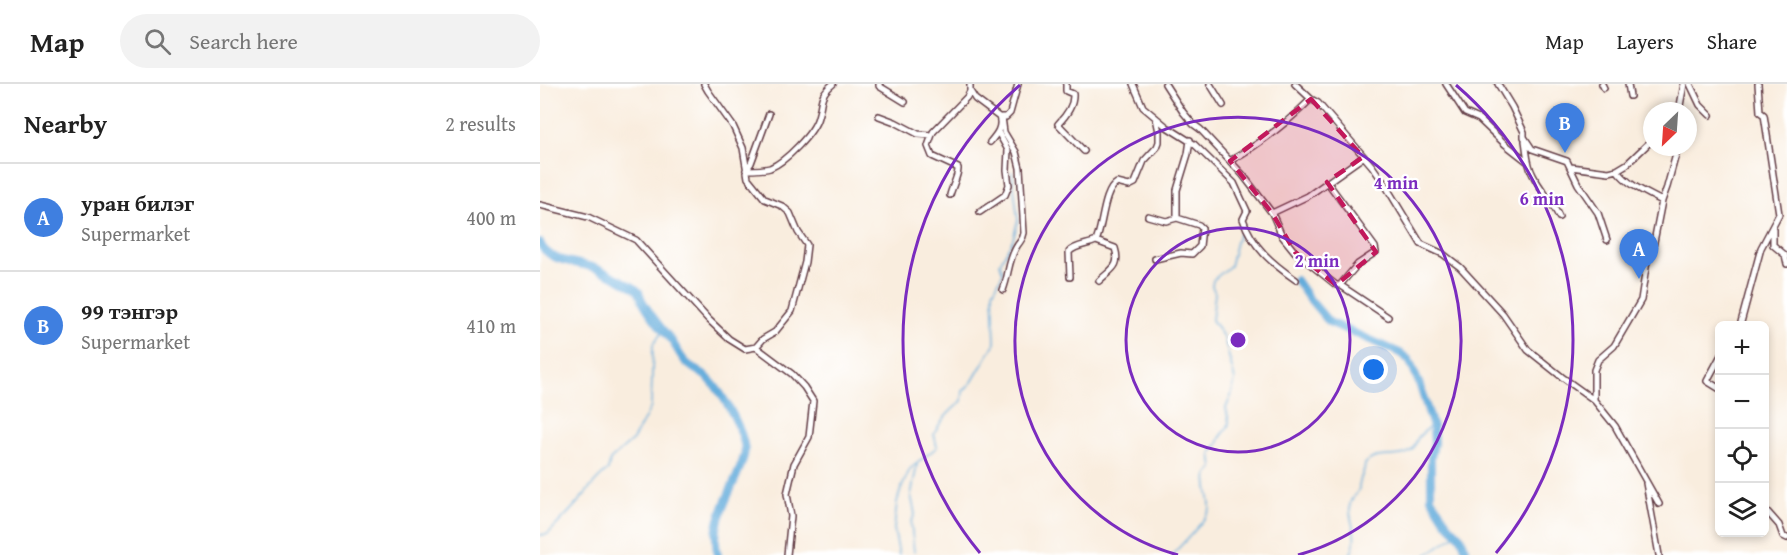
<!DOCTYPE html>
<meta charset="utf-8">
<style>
:root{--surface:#fff;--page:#f2f2f2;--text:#222;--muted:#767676;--line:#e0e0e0;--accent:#1f6fb2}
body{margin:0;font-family:"Gentium Book Plus",serif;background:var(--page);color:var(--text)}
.controls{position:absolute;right:18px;bottom:18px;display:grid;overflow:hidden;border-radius:9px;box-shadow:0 3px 9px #0003}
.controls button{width:54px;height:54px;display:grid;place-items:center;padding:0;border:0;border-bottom:2px solid var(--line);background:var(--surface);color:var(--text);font:30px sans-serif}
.compass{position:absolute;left:1103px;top:18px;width:54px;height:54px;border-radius:50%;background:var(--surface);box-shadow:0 3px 9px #0003;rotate:205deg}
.you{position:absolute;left:834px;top:286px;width:21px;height:21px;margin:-15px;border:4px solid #fff;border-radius:50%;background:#1a73e8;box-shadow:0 0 0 9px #1a73e833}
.badge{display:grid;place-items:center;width:39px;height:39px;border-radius:50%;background:var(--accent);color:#fff;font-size:20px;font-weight:700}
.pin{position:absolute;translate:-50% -50px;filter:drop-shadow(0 2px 3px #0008)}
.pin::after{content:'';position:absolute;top:32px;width:21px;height:18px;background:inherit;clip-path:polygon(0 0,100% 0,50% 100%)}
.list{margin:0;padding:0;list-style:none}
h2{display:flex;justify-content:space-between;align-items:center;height:78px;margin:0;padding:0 24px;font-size:26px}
h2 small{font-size:20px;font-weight:400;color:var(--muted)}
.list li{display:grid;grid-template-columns:39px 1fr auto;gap:18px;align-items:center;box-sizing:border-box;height:108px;padding:0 24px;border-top:2px solid var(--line)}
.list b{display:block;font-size:22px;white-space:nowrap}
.list p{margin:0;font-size:20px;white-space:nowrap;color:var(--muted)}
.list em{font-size:20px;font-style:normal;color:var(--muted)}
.icon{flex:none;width:33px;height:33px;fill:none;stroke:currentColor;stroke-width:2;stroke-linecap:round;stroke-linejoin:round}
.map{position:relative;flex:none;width:1247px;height:471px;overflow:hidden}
header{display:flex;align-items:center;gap:36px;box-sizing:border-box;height:84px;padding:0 30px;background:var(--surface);border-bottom:2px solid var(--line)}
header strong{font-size:28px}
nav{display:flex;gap:33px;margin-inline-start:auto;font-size:21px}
.search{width:420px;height:54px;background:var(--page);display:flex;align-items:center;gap:15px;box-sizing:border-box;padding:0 21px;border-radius:33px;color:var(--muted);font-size:22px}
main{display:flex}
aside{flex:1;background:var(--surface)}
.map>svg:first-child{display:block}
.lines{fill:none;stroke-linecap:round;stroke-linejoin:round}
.stream{stroke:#64acdb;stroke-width:1.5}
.river{stroke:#64acdb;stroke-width:8}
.minor-casing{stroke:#643e46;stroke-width:8}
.minor{stroke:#fff;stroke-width:5}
.marked{fill:#c2185b;fill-opacity:0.2;stroke:#c2185b;stroke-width:4.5;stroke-dasharray:12 8;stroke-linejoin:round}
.ring{fill:none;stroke:#7b2cbf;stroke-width:3}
.centre{fill:#7b2cbf;stroke:#fff;stroke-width:3}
.ring-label{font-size:18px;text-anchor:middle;font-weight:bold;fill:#7b2cbf;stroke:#fff;stroke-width:4.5;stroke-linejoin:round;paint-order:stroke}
</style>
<header>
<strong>Map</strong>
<div class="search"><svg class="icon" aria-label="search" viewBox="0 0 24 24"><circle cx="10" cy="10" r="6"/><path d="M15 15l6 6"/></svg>Search here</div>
<nav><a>Map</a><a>Layers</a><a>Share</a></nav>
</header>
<main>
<aside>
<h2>Nearby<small>2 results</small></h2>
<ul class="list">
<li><span class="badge" style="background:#3f7fe0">A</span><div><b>уран билэг</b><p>Supermarket</p></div><em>400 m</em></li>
<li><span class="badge" style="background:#3f7fe0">B</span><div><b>99 тэнгэр</b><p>Supermarket</p></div><em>410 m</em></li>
</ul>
</aside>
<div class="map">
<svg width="1247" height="471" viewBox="0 0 1247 471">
<rect width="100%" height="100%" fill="#fff"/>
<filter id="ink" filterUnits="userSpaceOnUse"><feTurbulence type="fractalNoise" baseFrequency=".0167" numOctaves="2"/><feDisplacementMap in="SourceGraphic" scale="12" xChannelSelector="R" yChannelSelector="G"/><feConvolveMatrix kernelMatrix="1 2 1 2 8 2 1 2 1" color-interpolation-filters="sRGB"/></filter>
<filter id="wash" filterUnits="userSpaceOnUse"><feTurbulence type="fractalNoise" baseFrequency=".008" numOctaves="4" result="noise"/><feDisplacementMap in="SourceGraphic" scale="24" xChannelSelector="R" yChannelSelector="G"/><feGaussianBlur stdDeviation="1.35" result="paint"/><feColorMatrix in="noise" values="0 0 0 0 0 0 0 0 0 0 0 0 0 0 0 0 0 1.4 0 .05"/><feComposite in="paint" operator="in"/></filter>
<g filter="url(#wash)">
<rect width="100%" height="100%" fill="#f9edde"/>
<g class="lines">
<path class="stream" d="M0 451 8 450C18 439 29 429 38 418 49 406 55 396 68 386L70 376 93 356 111 323 113 260 123 247
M374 468 371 439 375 430 371 411 377 381
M359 471 354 445 357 418 361 405 370 385 397 363 394 350C401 336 409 328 422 317L423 307 432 298 455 259 453 208 463 189 460 179 473 155 478 136 472 88
M632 471C639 463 670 433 670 424 671 415 664 399 667 391 669 388 671 386 673 384L671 369 678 360 680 354 688 343 689 338 686 324 691 312 695 296 684 254 672 236 675 209 672 202 673 196 690 182 696 158 703 141
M810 471C821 449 808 439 810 420 811 414 815 412 818 407 821 400 817 406 820 398 821 391 825 387 825 380 837 366 858 377 871 367 876 363 874 359 878 354 881 349 888 345 892 341
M886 471 917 450"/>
<path class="river" d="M0 158C6 178 38 178 55 184 66 188 78 194 88 200 92 202 96 204 99 208 100 210 101 214 102 216 110 231 121 244 132 257 136 263 139 270 144 276 150 284 161 288 169 295 182 308 209 354 204 372 196 403 168 437 178 471
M756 196 767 212 789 238 860 269 869 276 879 299 893 343 894 359 891 374V414L907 439 921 453 928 471"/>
</g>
</g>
<g filter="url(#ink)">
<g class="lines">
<g class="minor-casing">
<path id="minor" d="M339 0V2L365 18
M526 0V7L533 10C534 22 526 32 518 40L544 67
M593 0 603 23 627 43 654 60 694 99 707 127 703 135C712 163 733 180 756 196
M625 0 643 28 653 40 660 45 703 91 732 129 742 152 755 168 796 201H800L848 233
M670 0 683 21
M755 0 771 15 778 19 832 82 844 99 881 160 903 170 920 183 963 230 988 266 1022 293 1054 316
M906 0 925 29 939 35 965 60 988 78
M958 0 972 23 984 48V53L992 65 1027 77 1038 100 1058 129 1067 156
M1062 0 1064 4
M1088 0 1090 12
M1150 0 1160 21 1170 31
M430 7 435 15 459 33C463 43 456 51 450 58
M1139 27 1144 0
M339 32 355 38 378 50 391 51
M461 33H466L470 29 478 0
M462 33 464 48 476 68 480 84 484 149C483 156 480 157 477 162 468 176 469 191 463 206
M985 57C987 68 987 81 993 91 1000 105 1012 117 1019 133
M690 77C720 60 747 39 771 15
M1031 83 1069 88 1077 86C1088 101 1105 108 1122 117
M206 86C214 86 223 86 230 84 245 78 274 49 278 33 283 18 278 12 293 0
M206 86 211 79 229 30
M1077 86 1087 80 1112 56
M788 99 835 163 836 168 818 180 800 201
M410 111C412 103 419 90 418 84L392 72 388 62 393 48 427 13 430 7V0
M0 121 48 133 96 156 168 235 189 255 205 265 216 263 223 255 235 248 252 227 265 178 267 161 258 148 250 129 242 122 225 115 208 94 203 64 193 42 168 7 164 0
M440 128 465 111 469 101 467 86 468 66 458 48
M732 129 768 112 823 73
M608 132 626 137 637 134
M1233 145V161L1245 171 1247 180
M556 157 575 164C581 183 571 185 559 197
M615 175 641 169 652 170 660 162 662 144 659 141 637 134V106L648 70 650 56
M530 193 529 168C535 161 548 161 556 157 563 143 563 107 577 99L589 102 595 99 604 77 617 63 619 58V48L616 34
M1200 242 1221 164 1239 130 1224 31 1220 28 1218 0
M216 263 252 290 264 303 273 317 269 353 254 380 247 410 251 432 247 471
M1180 273 1167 297 1180 305
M1106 399 1119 471
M1119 420 1075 342 1054 316V286L1058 276 1074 262 1101 216 1107 177 1113 163 1122 117 1127 103 1138 63
M1224 424 1239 441 1243 452 1247 454"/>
</g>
<use href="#minor" class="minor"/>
</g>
</g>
<path class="marked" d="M771 15 823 73 787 98 836 168 796 201 755 168 732 129 690 77Z"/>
<g class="ring">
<circle cx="698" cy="256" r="112"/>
<path d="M638 471A223 223 0 1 1 758 471"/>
<path d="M440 469A335 335 0 0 1 480 1M916 1A335 335 0 0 1 956 469"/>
</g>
<circle cx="698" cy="256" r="9" class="centre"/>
<g class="ring-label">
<text x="856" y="105">4 min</text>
<text x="1002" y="121">6 min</text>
<text x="777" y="183">2 min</text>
</g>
</svg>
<div class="controls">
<button>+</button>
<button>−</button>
<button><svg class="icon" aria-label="locate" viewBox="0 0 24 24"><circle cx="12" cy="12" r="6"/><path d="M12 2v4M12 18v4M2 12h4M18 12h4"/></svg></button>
<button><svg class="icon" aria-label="layers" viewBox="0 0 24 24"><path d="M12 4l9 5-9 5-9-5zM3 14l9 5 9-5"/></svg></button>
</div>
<svg class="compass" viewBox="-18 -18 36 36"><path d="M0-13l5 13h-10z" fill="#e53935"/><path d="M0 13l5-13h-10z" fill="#767676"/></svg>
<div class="you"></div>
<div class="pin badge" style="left:1099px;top:195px;background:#3f7fe0">A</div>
<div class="pin badge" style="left:1025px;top:69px;background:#3f7fe0">B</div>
</div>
</main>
